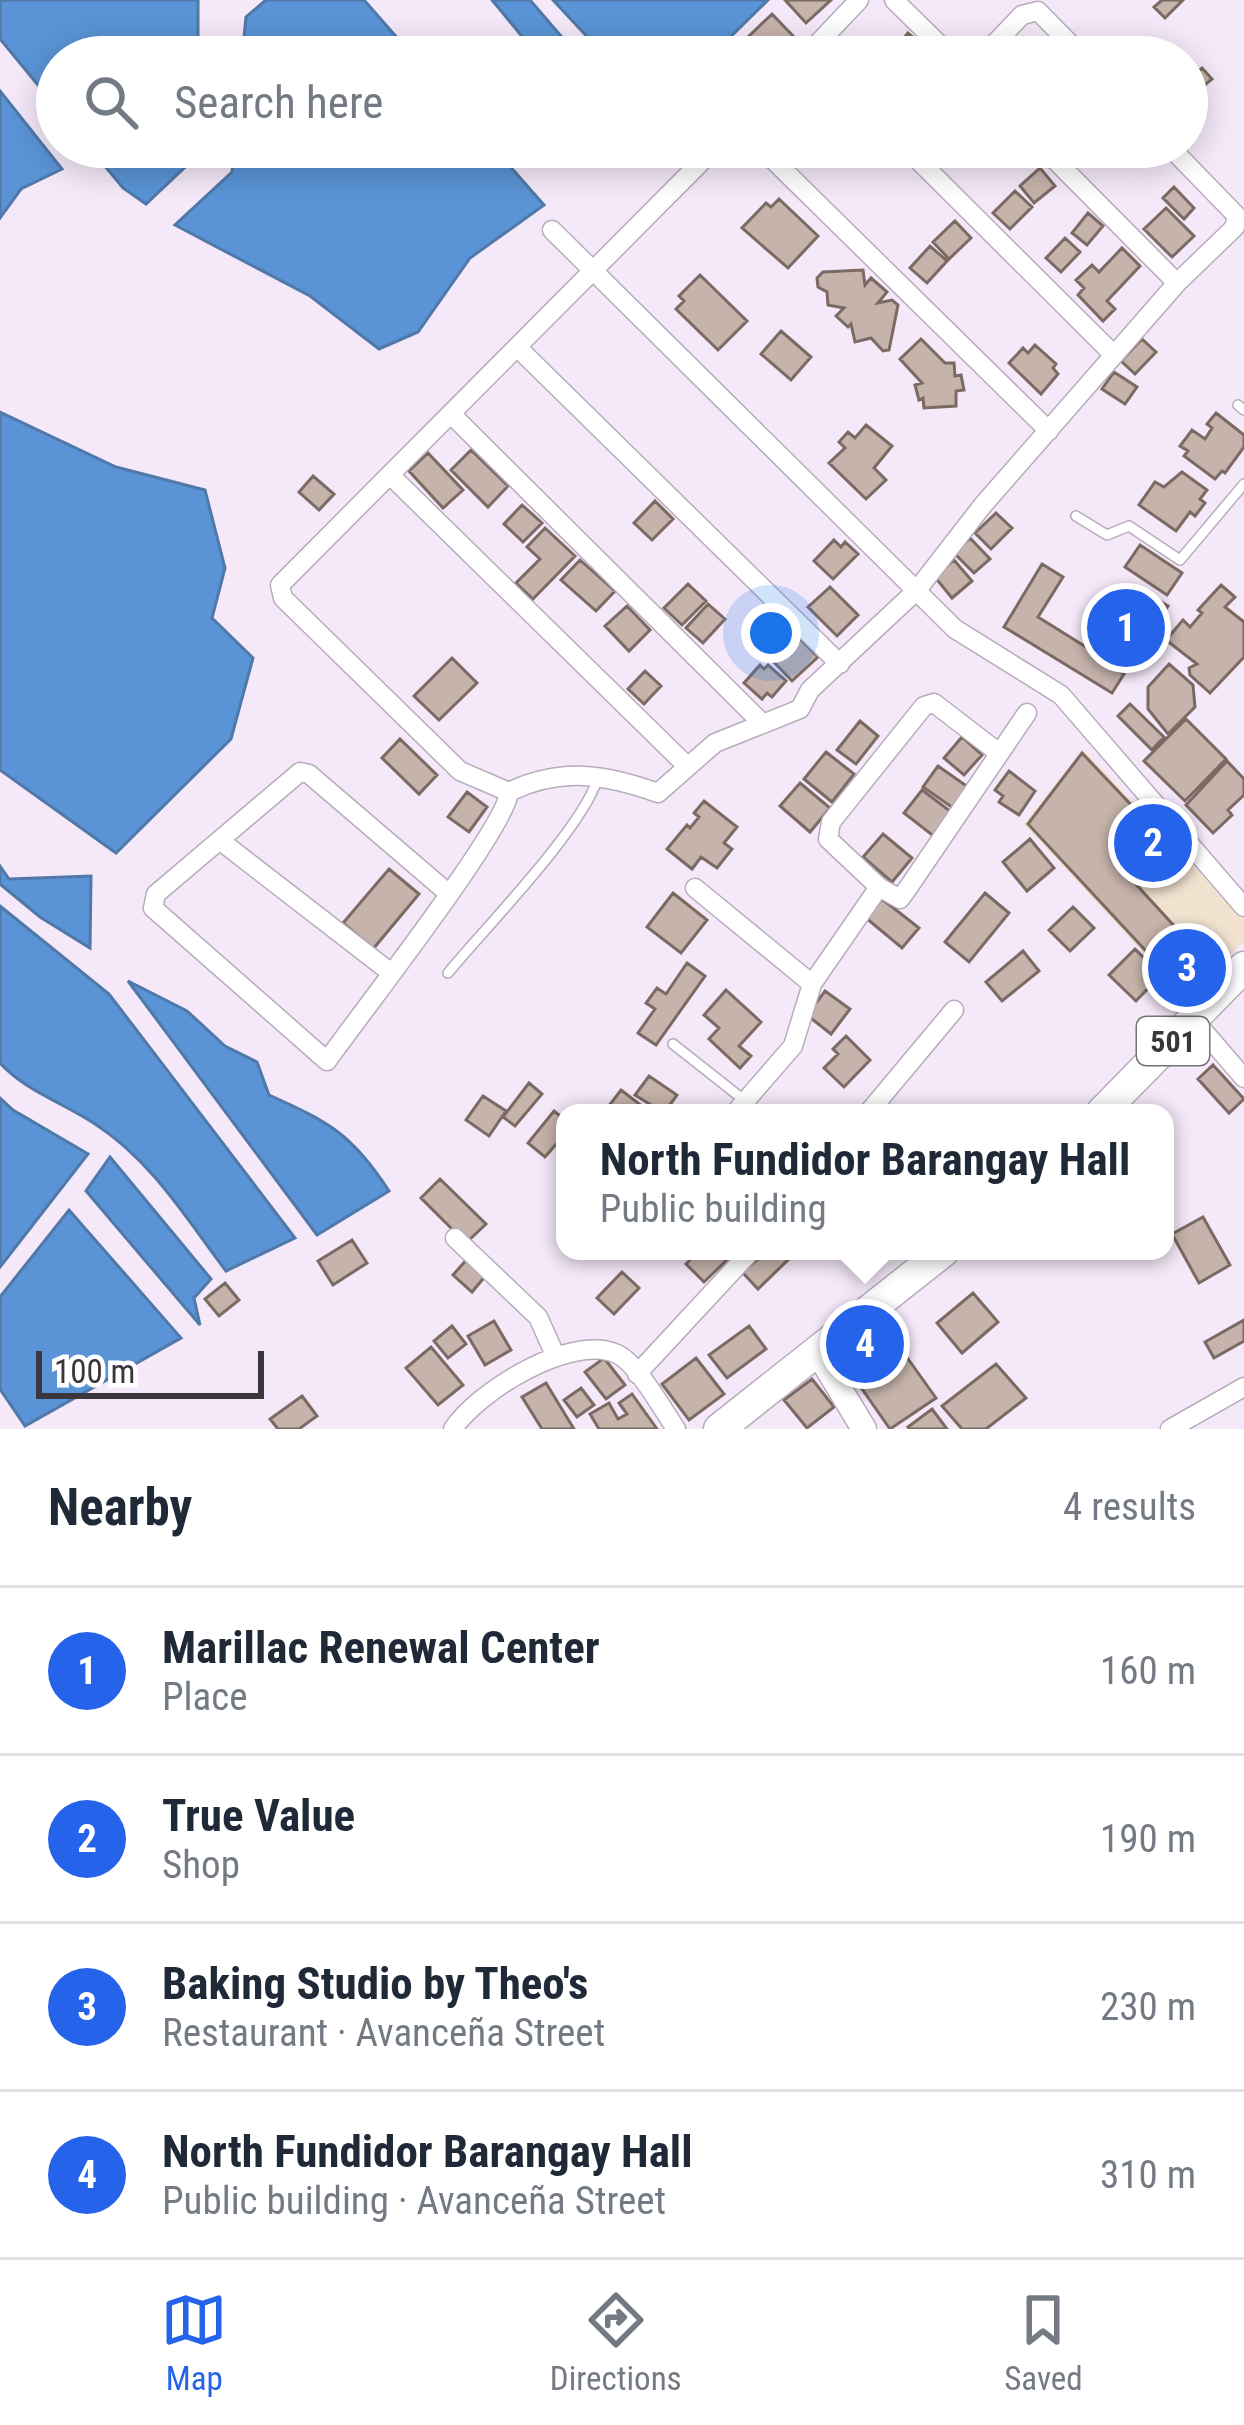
<!DOCTYPE html>
<meta charset="utf-8">
<style>
:root{--surface:#fff;--page:#f6f6f7;--text:#1f2937;--muted:#747a83;--line:#e0e1e3;--accent:#2563eb}
body{margin:0;font-family:"Roboto Condensed",sans-serif;background:var(--page);color:var(--text)}
.scale{position:absolute;left:36px;bottom:30px;width:228px;box-sizing:border-box;padding-left:12px;border:6px solid #3a363c;border-top:0;font-size:33px;line-height:42px;white-space:nowrap;color:#3a363c;-webkit-text-stroke:9px #fff;paint-order:stroke}
.you{position:absolute;left:771px;top:633px;width:42px;height:42px;margin:-30px;border:9px solid #fff;border-radius:50%;background:#1a73e8;box-shadow:0 0 0 18px #1a73e833}
.badge{display:grid;place-items:center;width:78px;height:78px;border-radius:50%;background:var(--accent);color:#fff;font-size:39px;font-weight:700}
.pin{position:absolute;translate:-50% -50%;border:6px solid #fff;box-shadow:0 3px 12px #0006}
.popup{position:absolute;left:556px;top:1104px;width:618px;height:156px;box-sizing:border-box;display:grid;place-content:center;border-radius:24px;background:var(--surface);filter:drop-shadow(0 3px 9px #0005);font-size:39px;white-space:nowrap;color:var(--muted)}
.popup b{font-size:45px;color:var(--text)}
.popup::after{content:'';position:absolute;left:50%;top:100%;margin-left:-24px;border:24px solid transparent;border-top-color:var(--surface)}
.list{margin:0;padding:0;list-style:none}
h2{display:flex;justify-content:space-between;align-items:center;height:156px;margin:0;padding:0 48px;font-size:51px}
h2 small{font-size:39px;font-weight:400;color:var(--muted)}
.list li{display:grid;grid-template-columns:78px 1fr auto;gap:36px;align-items:center;box-sizing:border-box;height:168px;padding:0 48px;border-top:3px solid var(--line)}
.list b{display:block;font-size:45px;white-space:nowrap}
.list p{margin:0;font-size:39px;white-space:nowrap;color:var(--muted)}
.list em{font-size:39px;font-style:normal;color:var(--muted)}
.icon{flex:none;width:66px;height:66px;fill:none;stroke:currentColor;stroke-width:2;stroke-linecap:round;stroke-linejoin:round}
.map{position:relative;flex:none;width:1244px;height:1429px;overflow:hidden}
.search{position:absolute;background:var(--surface);box-shadow:0 6px 30px #0003;left:36px;right:36px;top:36px;height:132px;display:flex;align-items:center;gap:30px;box-sizing:border-box;padding:0 42px;border-radius:66px;color:var(--muted);font-size:45px}
.sheet{height:828px;background:var(--surface)}
nav{display:flex;justify-content:space-around;align-items:center;box-sizing:border-box;height:168px;border-top:3px solid var(--line);background:var(--surface);font-size:33px;color:var(--muted)}
nav a{display:grid;justify-items:center;gap:6px}
nav .on{color:var(--accent)}
.map>svg:first-child{display:block}
.commercial{fill:#f1e2cf}
.water{fill:#5a94d6;stroke:#5078a8;stroke-width:3}
.building{fill:#c6b3ab;stroke:#7b6a63;stroke-width:3}
.lines{fill:none;stroke-linecap:round;stroke-linejoin:round}
.service-casing{stroke:#b6acbb;stroke-width:12}
.minor-casing{stroke:#b6acbb;stroke-width:21}
.tertiary-casing{stroke:#b6acbb;stroke-width:27}
.primary-casing{stroke:#b6acbb;stroke-width:33}
.service{stroke:#fff;stroke-width:9}
.minor{stroke:#fff;stroke-width:18}
.tertiary{stroke:#fff;stroke-width:24}
.primary{stroke:#fff;stroke-width:30}
.labels{text-anchor:middle;dominant-baseline:central;stroke-width:9;stroke-linejoin:round;paint-order:stroke}
.shield{fill:#fff;stroke:#757276;stroke-width:3}
.shield-label{font-size:30px;font-weight:bold;fill:#3a363c}
</style>
<div class="map">
<svg width="1244" height="1429" viewBox="0 0 1244 1429">
<rect width="100%" height="100%" fill="#f5e9f9"/>
<path class="commercial" d="M1083 749 1244 920V941L1187 1000 1024 824Z"/>
<path class="water" d="M0 0H198V38L210 57H57V108L0 39Z
M266 0H364L414 57H242L246 17Z
M492 0H530L579 57H539Z
M553 0H768L710 57H606Z
M0 91 62 169 21 189 0 218Z
M89 147H201L199 154 146 204 123 188Z
M234 147H493L544 205 470 258 418 332 379 349 310 296 175 225 232 172Z
M0 412 116 467 205 490 225 568 212 618 253 658 231 739 116 853 0 770Z
M0 866 9 879 91 876 90 948 40 917 0 884Z
M0 906 109 994 295 1238 226 1271C186 1218 151 1160 95 1124 62 1102 27 1092 0 1063Z
M128 981 187 1011 225 1046 257 1062 269 1095C329 1122 352 1134 389 1191L317 1235Z
M0 1098 13 1110 88 1154 0 1267Z
M110 1157 211 1279 194 1298 200 1325 86 1191Z
M69 1210 181 1338 25 1426 0 1389V1297Z"/>
<path class="building" d="M785 0H831L806 23Z
M1162 0H1183L1165 18 1154 7Z
M772 14 795 38 776 57H768L748 37Z
M908 33 925 48 917 57H889Z
M1202 68 1212 79 1195 93 1187 80Z
M785 147H818L801 163Z
M1040 168 1055 186 1034 203 1020 186Z
M1174 187 1194 208 1184 219 1163 198Z
M1015 191 1032 207 1010 229 993 213Z
M779 199 818 236 788 268 742 228 766 203 771 207Z
M1166 208 1194 236 1172 257 1144 229Z
M1088 213 1103 226 1087 245 1072 233Z
M955 221 971 238 949 259 933 242Z
M1065 238 1080 252 1061 272 1046 258Z
M930 246 947 261 927 283 910 268Z
M1122 248 1140 266 1107 301 1115 309 1103 321 1078 295 1084 288 1076 280 1092 265 1099 272Z
M863 270 865 285 871 278 887 292 878 303 892 300 898 305 889 350 883 351 871 338 855 342 851 324 848 327 836 316 844 308 828 305 827 292 818 287 817 278 823 272Z
M700 275 747 321 718 350 676 309 684 301 679 296Z
M781 331 811 357 791 380 761 354Z
M921 339 945 363H954L955 376 961 375 964 390 956 391V406L924 408 923 398 919 400 915 385 922 383 900 359Z
M1142 339 1156 352 1135 374 1121 361Z
M1035 345 1056 364 1053 368 1058 374 1041 394 1009 363 1023 348 1028 353Z
M1114 372 1137 387 1125 404 1102 389Z
M1216 413 1244 435V447L1225 473 1222 471 1215 479 1184 456 1188 451 1180 446 1192 430 1205 439 1212 428 1207 424Z
M866 425 892 446 874 468 886 480 866 499 829 463 845 448 839 442 848 432 855 438Z
M471 450 508 486 488 507 451 470Z
M428 453 463 490 443 508 409 471Z
M1182 472 1207 490 1200 499 1205 503 1195 516 1190 512 1176 531 1139 505 1155 482 1164 487Z
M313 476 334 494 319 510 299 492Z
M655 501 673 519 652 540 634 523Z
M522 505 542 523 523 542 504 524Z
M996 513 1012 528 991 549 975 533Z
M545 528 575 556 533 599 516 583 540 559 527 547Z
M970 538 990 559 974 573 954 553Z
M834 540 841 547 845 542 858 554 833 579 814 561Z
M1140 545 1182 573 1167 595 1125 567Z
M580 560 615 591 596 611 561 580Z
M954 560 972 581 952 598 934 576Z
M1042 564 1063 577 1038 617 1086 647 1102 620 1097 617 1110 596 1138 613 1150 595 1168 606 1145 643 1121 629 1116 636 1133 646 1123 661 1106 651 1101 660 1124 674 1112 693 1004 627Z
M688 584 706 601 682 625 664 608Z
M1221 585 1235 597 1225 607 1244 622V657L1210 693 1190 675 1189 668 1197 664 1166 640 1183 620 1190 627 1202 613 1198 610Z
M830 587 858 615 837 636 808 607Z
M708 604 725 619 703 643 686 628Z
M627 606 650 630 629 651 605 626Z
M794 633 818 657 792 681 769 657Z
M452 658 477 683 439 720 414 696Z
M1169 664 1193 685 1195 707 1168 734 1148 709V687Z
M760 665 764 669 768 665 786 681 772 697 767 693 762 699 744 683Z
M645 671 661 686 644 704 628 689Z
M1130 704 1164 737 1152 750 1118 716Z
M1186 719 1226 759 1185 801 1144 761Z
M860 721 878 736 856 764 837 750Z
M962 737 982 755 964 775 944 758Z
M400 739 437 775 419 794 382 758Z
M826 752 854 774 832 802 804 779Z
M1082 753 1168 844 1132 880 1211 966 1185 993 1028 824Z
M1227 761 1244 779V795L1228 810 1232 815 1213 833 1186 805Z
M938 766 968 787 953 808 923 787Z
M1009 771 1035 791 1019 815 999 802 1003 796 995 790Z
M800 783 830 808 810 832 780 806Z
M922 790 954 814 936 838 904 813Z
M467 792 487 807 469 832 448 817Z
M704 801 737 827 724 843 732 849 717 868 701 857 692 869 667 849 687 825 690 828 699 817 694 813Z
M883 834 912 858 892 882 863 857Z
M1030 839 1054 868 1027 891 1003 862Z
M389 869 419 894 373 949 343 923Z
M673 893 707 920 681 953 647 927Z
M985 893 1009 913 969 962 945 942Z
M882 899 919 928 902 948 866 918Z
M1073 907 1094 928 1070 951 1049 930Z
M1135 949 1161 975 1136 1001 1109 975Z
M1023 951 1039 971 1002 1001 986 982Z
M687 963 705 976 656 1045 638 1033 655 1009 646 1003 657 988 666 994Z
M726 990 761 1022 739 1046 751 1056 740 1068 709 1039 719 1028 704 1015Z
M825 991 850 1009 831 1034 807 1015Z
M846 1036 870 1060 844 1087 824 1068 838 1054 833 1049Z
M1213 1065 1244 1099 1229 1113 1198 1079Z
M649 1076 677 1095 664 1113 635 1095Z
M529 1083 542 1094 515 1126 503 1117Z
M621 1090 651 1113 605 1111Z
M483 1096 506 1111 489 1136 466 1120Z
M554 1111 565 1120V1134L545 1157 528 1143Z
M440 1179 486 1224 466 1243 421 1198Z
M1203 1217 1230 1265 1199 1283 1172 1234Z
M352 1240 367 1263 333 1285 318 1261Z
M699 1251H734L735 1252 704 1282 686 1264Z
M768 1251H784L791 1257 758 1289 742 1272Z
M469 1257 487 1274 472 1292 453 1275Z
M622 1272 639 1288 614 1314 597 1298Z
M225 1283 239 1300 219 1316 205 1299Z
M973 1293 998 1322 962 1353 937 1323Z
M1244 1320V1341L1214 1358 1205 1342Z
M494 1321 511 1350 485 1365 468 1336Z
M883 1322 891 1335 846 1366 837 1353Z
M452 1326 466 1344 448 1358 434 1341Z
M749 1326 766 1349 727 1378 709 1355Z
M891 1335 936 1398 890 1429 846 1366Z
M431 1347 463 1385 438 1405 406 1368Z
M604 1358 625 1385 606 1399 585 1372Z
M696 1358 724 1394 689 1420 662 1384Z
M996 1364 1026 1398 986 1429H962L942 1406Z
M812 1379 834 1407 807 1428 784 1400Z
M546 1383 574 1429H542L522 1397Z
M581 1388 594 1405 577 1417 564 1400Z
M632 1394 657 1429H599L590 1414 609 1403 618 1419 627 1414 619 1403Z
M302 1396 317 1416 299 1429H278L270 1419Z
M932 1409 947 1429H910L908 1427Z"/>
<g class="lines">
<g class="service-casing">
<path id="service" d="M1238 405 1244 410
M1076 516 1107 535 1129 526 1180 560 1244 484
M448 973C485 928 581 830 597 780
M673 1044 744 1100"/>
</g>
<g class="minor-casing">
<path id="minor" d="M894 0 952 57
M805 57 859 0
M982 57 1022 15 1038 11 1083 57
M716 147 280 585 283 598 460 771 509 792C561 767 605 774 658 793L715 743 800 709 810 690 917 590 983 505 1177 283 1235 227 1236 215 1170 147
M760 147 1049 431
M905 147 1114 355
M1042 147 1177 283
M552 230 955 629 1061 695 1244 907
M518 348 840 664
M451 414 762 723
M390 475 687 766
M999 753 934 703 924 706 831 822 828 839 879 887 900 899 908 888 1027 713
M222 842 390 972
M695 888 812 984
M448 893 309 774 300 772 156 894 153 908 327 1061C357 1018 507 827 509 792
M1194 1020 1244 1078
M735 1113 793 1046 812 984 879 887
M868 1113 954 1010
M455 1238 538 1317 556 1357
M637 1374 751 1251
M453 1429C477 1392 571 1333 617 1354 637 1363 663 1410 676 1429
M1170 1429 1244 1387"/>
</g>
<g class="tertiary-casing">
<path id="tertiary" d="M818 1353 864 1429"/>
</g>
<g class="primary-casing">
<path id="primary" d="M1101 1113 1244 967
M719 1429 944 1251"/>
</g>
<use href="#service" class="service"/>
<use href="#minor" class="minor"/>
<use href="#tertiary" class="tertiary"/>
<use href="#primary" class="primary"/>
</g>
<g class="labels">
<rect class="shield" x="1137" y="1017" width="72" height="48" rx="9"/>
<g class="shield-label">
<text x="1173" y="1041">501</text>
</g>
</g>
</svg>
<div class="scale">100 m</div>
<div class="you"></div>
<div class="pin badge" style="left:1126px;top:628px">1</div>
<div class="pin badge" style="left:1153px;top:843px">2</div>
<div class="pin badge" style="left:1187px;top:968px">3</div>
<div class="pin badge" style="left:865px;top:1344px">4</div>
<div class="popup"><b>North Fundidor Barangay Hall</b>Public building</div>
<div class="search"><svg class="icon" aria-label="search" viewBox="0 0 24 24"><circle cx="10" cy="10" r="6"/><path d="M15 15l6 6"/></svg>Search here</div>
</div>
<section class="sheet">
<h2>Nearby<small>4 results</small></h2>
<ul class="list">
<li><span class="badge">1</span><div><b>Marillac Renewal Center</b><p>Place</p></div><em>160 m</em></li>
<li><span class="badge">2</span><div><b>True Value</b><p>Shop</p></div><em>190 m</em></li>
<li><span class="badge">3</span><div><b>Baking Studio by Theo's</b><p>Restaurant · Avanceña Street</p></div><em>230 m</em></li>
<li><span class="badge">4</span><div><b>North Fundidor Barangay Hall</b><p>Public building · Avanceña Street</p></div><em>310 m</em></li>
</ul>
</section>
<nav>
<a class="on"><svg class="icon" aria-label="map" viewBox="0 0 24 24"><path d="M3 6l6-2 6 2 6-2v14l-6 2-6-2-6 2zM9 4v14M15 6v14"/></svg>Map</a>
<a><svg class="icon" aria-label="directions" viewBox="0 0 24 24"><path d="M12 3l9 9-9 9-9-9zM9 14v-3h6M13 9l2 2-2 2"/></svg>Directions</a>
<a><svg class="icon" aria-label="saved" viewBox="0 0 24 24"><path d="M7 4h10v16l-5-4-5 4z"/></svg>Saved</a>
</nav>
